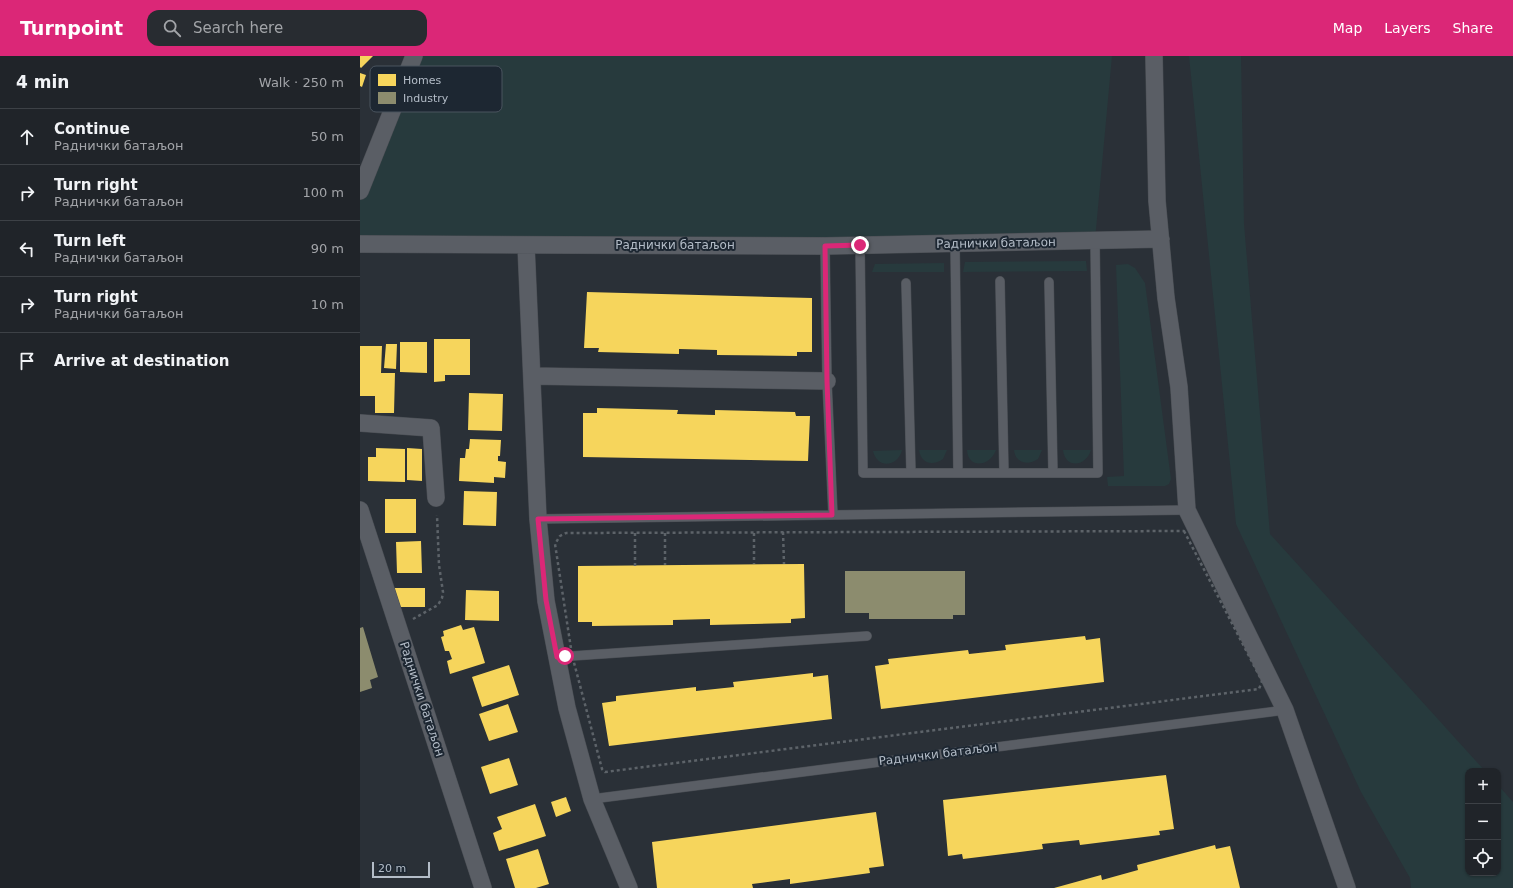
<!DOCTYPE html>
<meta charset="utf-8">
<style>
:root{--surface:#202429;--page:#282c31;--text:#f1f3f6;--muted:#a2a4a8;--line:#3d4146;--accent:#db2777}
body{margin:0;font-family:"DejaVu Sans",sans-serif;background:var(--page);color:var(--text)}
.controls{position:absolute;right:12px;bottom:12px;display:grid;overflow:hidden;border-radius:8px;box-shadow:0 1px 3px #0004}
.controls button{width:36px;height:36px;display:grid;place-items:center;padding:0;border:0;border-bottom:1px solid var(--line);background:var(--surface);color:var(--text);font:20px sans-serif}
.scale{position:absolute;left:12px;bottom:10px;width:58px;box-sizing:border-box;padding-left:4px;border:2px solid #b4bdc8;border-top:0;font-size:11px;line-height:14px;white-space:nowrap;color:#b4bdc8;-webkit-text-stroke:3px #1d2732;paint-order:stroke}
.stop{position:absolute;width:12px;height:12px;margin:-9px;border:3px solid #db2777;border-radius:50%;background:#fff}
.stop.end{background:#db2777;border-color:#fff;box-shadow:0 1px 4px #0008}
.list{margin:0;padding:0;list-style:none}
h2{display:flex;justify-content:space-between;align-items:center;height:52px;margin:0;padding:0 16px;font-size:17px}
h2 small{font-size:13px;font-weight:400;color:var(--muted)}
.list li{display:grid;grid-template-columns:26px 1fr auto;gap:12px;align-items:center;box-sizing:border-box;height:56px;padding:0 16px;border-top:1px solid var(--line)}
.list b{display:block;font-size:15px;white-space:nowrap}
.list p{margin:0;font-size:13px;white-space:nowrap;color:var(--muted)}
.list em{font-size:13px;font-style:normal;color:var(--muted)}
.icon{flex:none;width:22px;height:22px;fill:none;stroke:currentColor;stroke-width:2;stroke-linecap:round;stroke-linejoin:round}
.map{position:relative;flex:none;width:1153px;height:832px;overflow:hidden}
header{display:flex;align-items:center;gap:24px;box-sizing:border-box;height:56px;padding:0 20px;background:var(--accent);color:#fff}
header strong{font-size:19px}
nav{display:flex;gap:22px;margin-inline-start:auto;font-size:14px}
.search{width:280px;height:36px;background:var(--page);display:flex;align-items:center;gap:10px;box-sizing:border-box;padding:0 14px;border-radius:12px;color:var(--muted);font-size:15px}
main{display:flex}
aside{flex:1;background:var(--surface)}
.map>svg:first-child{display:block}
.green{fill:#273a3d}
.homes{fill:#f6d55c}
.industry{fill:#8c8c6e}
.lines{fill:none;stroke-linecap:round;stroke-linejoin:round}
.lane-casing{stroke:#484c52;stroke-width:10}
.street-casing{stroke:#484c52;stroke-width:18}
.path{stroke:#5d6369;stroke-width:2.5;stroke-dasharray:3 3;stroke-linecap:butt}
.lane{stroke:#5a5e65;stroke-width:9}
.street{stroke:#5a5e65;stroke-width:17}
.route{stroke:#db2777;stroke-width:5}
.labels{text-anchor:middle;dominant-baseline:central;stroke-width:4;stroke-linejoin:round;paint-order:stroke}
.street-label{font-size:12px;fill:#b4bdc8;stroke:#1d2732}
.key{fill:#1d2732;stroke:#4a545f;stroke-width:1}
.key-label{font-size:11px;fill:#b4bdc8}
</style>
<header>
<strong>Turnpoint</strong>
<div class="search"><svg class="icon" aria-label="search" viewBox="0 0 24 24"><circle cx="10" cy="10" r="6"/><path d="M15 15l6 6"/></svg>Search here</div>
<nav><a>Map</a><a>Layers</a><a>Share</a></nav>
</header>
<main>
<aside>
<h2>4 min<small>Walk · 250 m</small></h2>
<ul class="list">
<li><svg class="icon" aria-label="ahead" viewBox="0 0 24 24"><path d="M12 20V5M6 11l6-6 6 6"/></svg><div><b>Continue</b><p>Раднички батаљон</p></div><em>50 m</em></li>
<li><svg class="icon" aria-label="right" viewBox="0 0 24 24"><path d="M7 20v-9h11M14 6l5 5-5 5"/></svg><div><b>Turn right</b><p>Раднички батаљон</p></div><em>100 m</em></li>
<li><svg class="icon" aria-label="left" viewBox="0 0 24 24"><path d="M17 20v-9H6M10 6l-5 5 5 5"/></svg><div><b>Turn left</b><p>Раднички батаљон</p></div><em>90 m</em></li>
<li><svg class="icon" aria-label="right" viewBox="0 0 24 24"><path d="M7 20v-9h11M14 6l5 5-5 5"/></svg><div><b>Turn right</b><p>Раднички батаљон</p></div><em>10 m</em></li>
<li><svg class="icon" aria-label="arrive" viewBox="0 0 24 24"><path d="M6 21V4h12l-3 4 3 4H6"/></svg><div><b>Arrive at destination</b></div></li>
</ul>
</aside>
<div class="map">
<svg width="1153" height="832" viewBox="0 0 1153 832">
<rect width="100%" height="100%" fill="#2a3037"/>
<path class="green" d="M56 0H752L735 184 0 188V137Z
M829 0H881L884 168 910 478 1125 715H1108V817H1138V729L1153 746V832H1051L1050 822 1001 736 876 468Z
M726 205 727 215 603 216 605 206Z
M584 207V216H512L515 208Z
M768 208 775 212 785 227 811 423 809 428 805 430H748L747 421 764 420 756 209Z
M542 394C538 411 517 413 513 395Z
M559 394H587L583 403C573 410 561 408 559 394Z
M607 394H636C630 411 608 413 607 394Z
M654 394H682L678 403C668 410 655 407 654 394Z
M703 394H731C726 411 705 413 703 394Z"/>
<path class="homes" d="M0 0H13L1 12 0 11Z
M0 17 6 19 2 31 0 30Z
M227 236 452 242V296H437V300L357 299V294L319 293V298L238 296 239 292H224Z
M74 283H110V319H85V325L74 326Z
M40 286H67V317L40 316Z
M26 288H37L36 313 24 312Z
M0 290H22L21 317H35L34 357H15V340H0Z
M109 337 143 338 142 375 108 374Z
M237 352 318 354 317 358 355 359V354L435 356 436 360H450L448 405 223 401V357H237Z
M110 383 141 384 140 400H138V405L146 406 145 422 134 421V427L99 425 100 402H105L106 393H109Z
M16 392 45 393V426L8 425V401H16Z
M47 392 62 393V425L47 424Z
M104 435 137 436 136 470 103 469Z
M25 443H56V477H25Z
M61 485 62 517H37L36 486Z
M444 508 445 562 431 563V567L350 569V563L313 564V569L232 570V566H218V510Z
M32 532H65V551H40Z
M106 534 139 535V565L105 564Z
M101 569 103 574 114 571 125 607 90 618 87 605 92 603 89 595H85L81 581 84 580 83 575Z
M725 580 726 584 740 582 744 626 521 653 515 610 529 608 528 603 608 594 609 598 646 594 645 589Z
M149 609 159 639 122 651 112 621Z
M453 617V621L468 619 472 663 249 690 242 647 256 645V640L336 631V635L374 631 373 626Z
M148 648 158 676 129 685 119 658Z
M149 702 158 729 130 738 121 711Z
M806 719 814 773 799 775 800 779 720 789 719 784 682 788 683 793 603 803 602 798 588 800 583 744Z
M206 741 211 755 196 761 191 746Z
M175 748 186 780 139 795 133 777 142 773 137 761Z
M516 756 524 810 509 812 510 817 430 828V823L392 828 393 832H297L292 786Z
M855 789 856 793 870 790 880 832H694L741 819 742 824 778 814 777 809Z
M178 793 189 828 176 832H155L146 803Z"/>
<path class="industry" d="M485 515H605V559H593V563H509V557H485Z
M3 571 18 621 10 624 12 632 0 636V572Z"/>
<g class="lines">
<g class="lane-casing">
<path id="lane" d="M595 187 598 417
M500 189 503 417H738L735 184
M465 190 467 325 473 459
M640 225 644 417
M689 226 693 417
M546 227 551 417
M178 463 827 454
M197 601 507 580
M232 743 925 654"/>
</g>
<g class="street-casing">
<path id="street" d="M794 0 797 145 806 242 819 331 827 454 925 654 987 832
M0 135 54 0
M0 188 465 190 801 183
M166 189 178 463 186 545 207 652 232 743 269 832
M172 320 467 325
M0 367 71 372 76 442
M0 454 123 832"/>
</g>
<path class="path" d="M824 475 902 625 899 633 245 716 242 713 212 599 195 488 200 480 206 477Z
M423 476 424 508
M305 477V509
M394 477V508
M275 510V477
M53 563 78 549 82 542 83 536 79 509 77 459"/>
<use href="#lane" class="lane"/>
<use href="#street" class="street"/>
</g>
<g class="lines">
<path class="route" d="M205 600 197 601 186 544 178 463 472 459 467 325 465 190 500 189"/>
</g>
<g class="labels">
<g class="street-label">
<text transform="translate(636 187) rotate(-1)">Раднички батаљон</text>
<text x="315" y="189">Раднички батаљон</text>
<text transform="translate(62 643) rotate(72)">Раднички батаљон</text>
<text transform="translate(578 698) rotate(-7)">Раднички батаљон</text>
</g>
</g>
<rect x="10" y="10" width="132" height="46" rx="6" class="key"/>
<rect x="18" y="18" width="18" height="12" fill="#f6d55c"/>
<rect x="18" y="36" width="18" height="12" fill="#8c8c6e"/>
<g class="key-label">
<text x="43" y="28">Homes</text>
<text x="43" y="46">Industry</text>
</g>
</svg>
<div class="controls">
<button>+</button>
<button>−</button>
<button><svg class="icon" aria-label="locate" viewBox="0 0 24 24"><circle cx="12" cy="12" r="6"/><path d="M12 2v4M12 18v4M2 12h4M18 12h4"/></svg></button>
</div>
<div class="scale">20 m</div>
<div class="stop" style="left:205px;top:600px"></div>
<div class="stop end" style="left:500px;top:189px"></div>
</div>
</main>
